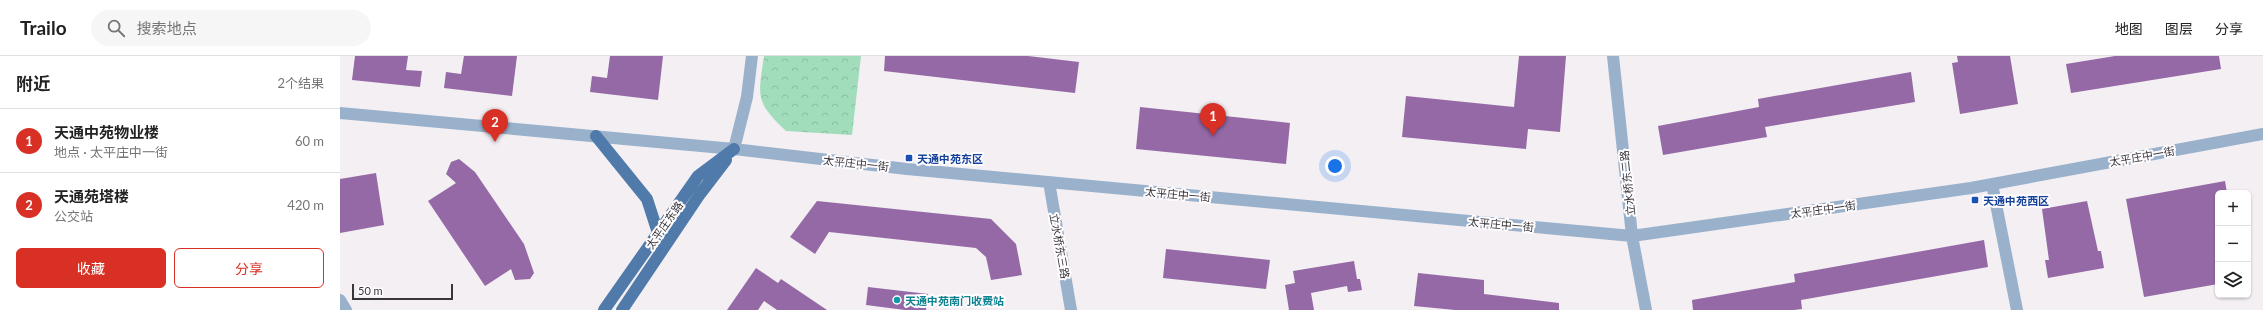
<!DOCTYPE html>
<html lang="zh">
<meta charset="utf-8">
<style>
:root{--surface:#fff;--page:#f6f6f6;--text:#222;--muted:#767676;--line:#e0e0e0;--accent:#d93025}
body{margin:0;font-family:Lato,"Noto Sans SC",sans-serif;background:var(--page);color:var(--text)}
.controls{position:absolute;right:12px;bottom:12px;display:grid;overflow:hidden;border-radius:6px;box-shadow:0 1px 3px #0004}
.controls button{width:36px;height:36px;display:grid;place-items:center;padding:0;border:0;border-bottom:1px solid var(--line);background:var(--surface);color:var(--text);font:20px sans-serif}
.scale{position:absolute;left:12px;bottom:10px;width:101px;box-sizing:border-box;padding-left:4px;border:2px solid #383638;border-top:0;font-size:11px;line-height:14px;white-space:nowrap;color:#383638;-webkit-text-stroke:3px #fffdff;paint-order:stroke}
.you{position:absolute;left:995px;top:110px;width:14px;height:14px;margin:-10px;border:3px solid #fff;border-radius:50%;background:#1a73e8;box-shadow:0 0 0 6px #1a73e833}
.badge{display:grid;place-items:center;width:26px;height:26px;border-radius:50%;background:var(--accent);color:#fff;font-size:13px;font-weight:700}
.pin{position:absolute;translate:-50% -33px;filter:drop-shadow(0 1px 2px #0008)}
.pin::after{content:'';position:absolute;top:21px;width:14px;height:12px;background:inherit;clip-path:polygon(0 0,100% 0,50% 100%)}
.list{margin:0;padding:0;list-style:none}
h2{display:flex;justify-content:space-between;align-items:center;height:52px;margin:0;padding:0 16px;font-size:17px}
h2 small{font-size:13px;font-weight:400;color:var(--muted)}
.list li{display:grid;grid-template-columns:26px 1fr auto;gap:12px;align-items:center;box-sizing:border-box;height:64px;padding:0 16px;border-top:1px solid var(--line)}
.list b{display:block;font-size:15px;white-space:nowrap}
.list p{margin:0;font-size:13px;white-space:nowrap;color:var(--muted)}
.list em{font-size:13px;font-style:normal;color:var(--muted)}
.actions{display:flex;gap:8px;padding:12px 16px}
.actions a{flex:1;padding:9px 0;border:1px solid var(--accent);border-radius:6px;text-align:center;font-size:14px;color:var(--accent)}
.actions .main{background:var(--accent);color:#fff}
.icon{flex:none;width:22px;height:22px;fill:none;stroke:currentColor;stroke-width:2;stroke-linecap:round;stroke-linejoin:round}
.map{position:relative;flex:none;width:1923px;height:254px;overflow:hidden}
header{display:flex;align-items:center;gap:24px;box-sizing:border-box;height:56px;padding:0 20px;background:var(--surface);border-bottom:1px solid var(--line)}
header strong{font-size:19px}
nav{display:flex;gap:22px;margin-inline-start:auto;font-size:14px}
.search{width:280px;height:36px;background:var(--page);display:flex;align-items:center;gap:10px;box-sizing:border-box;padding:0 14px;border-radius:22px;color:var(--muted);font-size:15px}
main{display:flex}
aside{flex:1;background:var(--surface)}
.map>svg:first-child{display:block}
.park{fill:url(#park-crowns)}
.building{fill:#9569a6}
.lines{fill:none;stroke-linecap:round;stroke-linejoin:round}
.minor{stroke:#9ab1cb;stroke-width:12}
.major{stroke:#507aa9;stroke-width:12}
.transit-dot{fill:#1a4fb4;stroke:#fffdff;stroke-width:1.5}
.culture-dot{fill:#0f9aa8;stroke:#fffdff;stroke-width:1.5}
.labels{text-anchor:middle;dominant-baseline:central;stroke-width:4;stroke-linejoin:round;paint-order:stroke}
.street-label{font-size:11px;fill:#383638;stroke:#fffdff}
.transit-label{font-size:11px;font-weight:bold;fill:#164399;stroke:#fffdff;text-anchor:start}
.culture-label{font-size:11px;font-weight:bold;fill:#0d838f;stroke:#fffdff;text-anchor:start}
</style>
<header>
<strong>Trailo</strong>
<div class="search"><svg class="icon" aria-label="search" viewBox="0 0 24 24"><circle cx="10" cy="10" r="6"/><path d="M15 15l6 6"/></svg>搜索地点</div>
<nav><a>地图</a><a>图层</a><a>分享</a></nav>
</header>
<main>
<aside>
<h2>附近<small>2个结果</small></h2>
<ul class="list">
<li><span class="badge">1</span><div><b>天通中苑物业楼</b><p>地点 · 太平庄中一街</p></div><em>60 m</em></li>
<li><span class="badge">2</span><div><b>天通苑塔楼</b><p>公交站</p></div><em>420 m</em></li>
</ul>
<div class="actions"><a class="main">收藏</a><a>分享</a></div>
</aside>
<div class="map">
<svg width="1923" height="254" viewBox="0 0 1923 254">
<defs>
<pattern id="park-crowns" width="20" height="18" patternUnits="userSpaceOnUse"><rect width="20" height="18" fill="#a1ddbb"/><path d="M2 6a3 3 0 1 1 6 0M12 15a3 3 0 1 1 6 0" fill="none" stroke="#8bbea2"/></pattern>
</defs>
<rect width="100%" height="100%" fill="#f3eff3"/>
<path class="park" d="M424 0H521L512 79 446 75C415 45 418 42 424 0Z"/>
<path class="building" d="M15 0H68L66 14 82 15 80 31 12 24Z
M124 0H177L172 40 104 32 106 16 121 18Z
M270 0H323L318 44 250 36 252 20 267 22Z
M545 0H688L739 6 735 37 544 15Z
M1179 0H1226L1220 76 1188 73 1186 93 1062 81 1066 40 1174 51Z
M1617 0H1670L1678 48 1620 58 1612 7 1618 6Z
M1775 0H1879L1881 13 1731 37 1726 8Z
M1571 16 1575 46 1425 71 1427 81 1323 99 1318 70 1419 51 1418 43Z
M800 51 950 67 946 108 796 93Z
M119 103 135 116 184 188 194 217 190 223 175 224 171 213 145 230 88 145 116 127 106 118 111 106Z
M36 117 44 169 0 177V123Z
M1885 125 1887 137H1878V228L1804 241 1786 143Z
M477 145 651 163 676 188 682 219 651 224 646 201 636 192 489 176 475 198 450 181Z
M1747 145 1758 195H1761L1764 212 1708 222 1705 204H1709L1702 153Z
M1644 184 1648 211 1461 244 1462 253 1454 254H1353L1352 244 1455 226 1454 218Z
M826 193 930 204 926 233 823 222Z
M1014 205 1017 223H1020L1022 234 1008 236 1007 230 971 237 974 254H949L945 229 955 227 953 215Z
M416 212 438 227 441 223 487 254H437L424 245 418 254H387Z
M1078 217 1144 224V238L1219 247V254H1115L1074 250Z
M528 231 588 238 586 254H565L526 249Z"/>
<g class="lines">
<path class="minor" d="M1273 0 1292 180 1306 254
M0 57 394 93 567 113 1292 180 1631 132 1923 78
M394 93 407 41 412 0
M709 126 731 254
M1652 128 1677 254
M0 244 6 254"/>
<path class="major" d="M256 80 307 143 318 177
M264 254 358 120 394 93
M282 254 360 138 386 104"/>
</g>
<g class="transit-dot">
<rect x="565" y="98" width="8" height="8" rx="2"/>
<rect x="1631" y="140" width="8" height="8" rx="2"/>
</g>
<circle class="culture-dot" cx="557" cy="244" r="4"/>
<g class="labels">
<g class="street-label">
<text transform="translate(1802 100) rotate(-10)">太平庄中一街</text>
<text transform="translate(516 107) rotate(6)">太平庄中一街</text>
<text transform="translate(1287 127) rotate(-96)">立水桥东二路</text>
<text transform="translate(838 138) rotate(5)">太平庄中一街</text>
<text transform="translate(1483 153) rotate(-8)">太平庄中一街</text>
<text transform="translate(1161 168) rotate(5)">太平庄中一街</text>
<text transform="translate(324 169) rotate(-55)">太平庄东路</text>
<text transform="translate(720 190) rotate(80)">立水桥东三路</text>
</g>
<g class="transit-label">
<text x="577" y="102">天通中苑东区</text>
<text x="1643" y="144">天通中苑西区</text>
</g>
<g class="culture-label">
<text x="565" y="244">天通中苑南门收费站</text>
</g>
</g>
</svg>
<div class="controls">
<button>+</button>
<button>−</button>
<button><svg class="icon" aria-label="layers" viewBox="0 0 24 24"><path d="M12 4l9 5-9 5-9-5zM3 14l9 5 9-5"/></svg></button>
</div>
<div class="scale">50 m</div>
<div class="you"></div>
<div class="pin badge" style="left:873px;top:80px">1</div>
<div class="pin badge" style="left:155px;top:86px">2</div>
</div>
</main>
